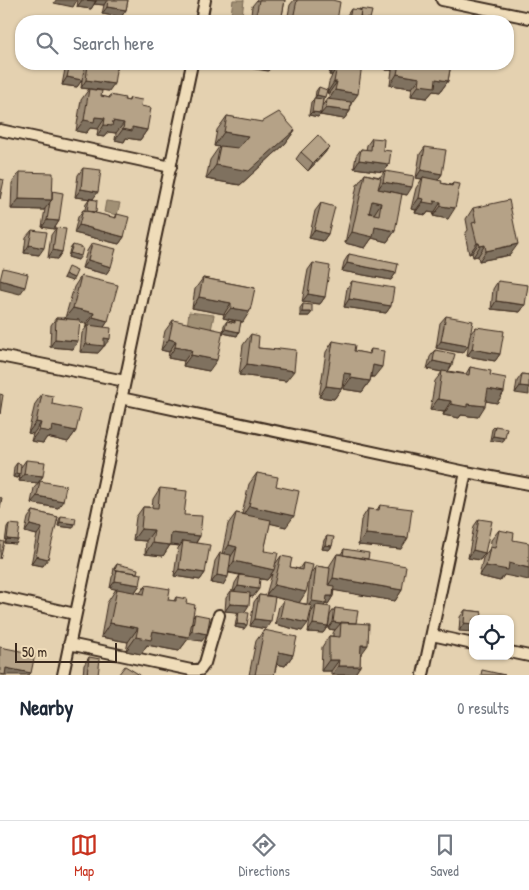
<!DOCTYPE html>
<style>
:root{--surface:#fff;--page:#f6f6f7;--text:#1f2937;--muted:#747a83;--line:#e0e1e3;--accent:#c8321e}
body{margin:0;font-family:"Patrick Hand",sans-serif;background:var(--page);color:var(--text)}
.controls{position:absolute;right:15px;bottom:15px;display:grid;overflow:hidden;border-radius:10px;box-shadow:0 1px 4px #0004}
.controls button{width:45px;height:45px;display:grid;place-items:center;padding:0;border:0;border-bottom:1px solid var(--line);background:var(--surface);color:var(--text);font:25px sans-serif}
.scale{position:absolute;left:15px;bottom:12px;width:102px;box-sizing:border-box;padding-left:5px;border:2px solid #3b2a1e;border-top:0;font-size:14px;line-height:18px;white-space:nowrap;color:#3b2a1e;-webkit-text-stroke:4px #efdcb9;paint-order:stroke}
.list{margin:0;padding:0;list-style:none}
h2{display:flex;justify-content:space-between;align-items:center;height:65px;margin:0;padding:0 20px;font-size:21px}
h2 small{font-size:16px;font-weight:400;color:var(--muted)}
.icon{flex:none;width:28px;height:28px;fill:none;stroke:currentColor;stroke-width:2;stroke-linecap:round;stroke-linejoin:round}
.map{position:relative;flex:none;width:529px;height:675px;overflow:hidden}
.search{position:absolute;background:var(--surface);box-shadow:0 1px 4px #0004;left:15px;right:15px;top:15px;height:55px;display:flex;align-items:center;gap:12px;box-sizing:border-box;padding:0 18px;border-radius:20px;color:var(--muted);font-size:19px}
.sheet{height:145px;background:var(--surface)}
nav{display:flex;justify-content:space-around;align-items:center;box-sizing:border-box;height:70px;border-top:1px solid var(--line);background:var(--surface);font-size:14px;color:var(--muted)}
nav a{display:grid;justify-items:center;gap:2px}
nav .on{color:var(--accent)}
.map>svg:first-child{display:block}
.water{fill:#a19075;stroke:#786752}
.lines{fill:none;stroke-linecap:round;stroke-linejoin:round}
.minor-casing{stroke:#3b2a1e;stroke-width:14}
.minor{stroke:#efdcb9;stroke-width:10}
.wall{fill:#9c8b74;stroke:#3b2a1e;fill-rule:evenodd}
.shaded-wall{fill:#7f715e;stroke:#3b2a1e}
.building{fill:#b5a287;stroke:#3b2a1e;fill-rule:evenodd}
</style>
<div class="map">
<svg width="529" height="675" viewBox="0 0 529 675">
<rect width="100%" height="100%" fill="#e4d1b0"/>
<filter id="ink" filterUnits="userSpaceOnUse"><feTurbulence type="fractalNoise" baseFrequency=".02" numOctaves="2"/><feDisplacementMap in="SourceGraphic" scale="10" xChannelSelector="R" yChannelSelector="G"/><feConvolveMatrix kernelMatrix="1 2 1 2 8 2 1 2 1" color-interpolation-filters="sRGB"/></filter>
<g filter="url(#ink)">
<path class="water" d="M233 0H244L242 16 231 14Z
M106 201 120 203 117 215 104 212Z
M189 312 214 315 211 330 187 327Z"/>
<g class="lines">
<g class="minor-casing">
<path id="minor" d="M442 0 529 18
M201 21 205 0
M0 130 171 167
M0 356 125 381
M121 398 466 472 529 484
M0 597 75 614
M432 635 473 644
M69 644 191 670H200L205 663 219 615
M510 652 529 656
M63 675 192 64
M423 675 466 472"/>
</g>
<use href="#minor" class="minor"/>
</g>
<path class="wall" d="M78 0H128L126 10 121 17 102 14 104 5 94 4 91 9 77 7Z
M257 0H285L281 21H242L246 15H251L252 6Z
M294 0H332L337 21H287L290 5Z
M351 9 370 19 372 21H343Z
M66 64H85L84 69 88 64H117L109 91 91 89 101 96 109 98 110 95 128 101 130 98 141 106 147 130 140 140 126 138 124 142 115 140 116 133 108 132 104 137 97 136 98 129 90 128 86 133 76 131 81 100 89 89 81 88 82 80 77 87 62 85Z
M331 64H362L351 104 350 111 344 119 320 115 321 113 318 117 309 115 311 102 315 98 316 91 319 87 323 100 322 106 327 99H328L329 93H327L329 82 331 78 332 75H329Z
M386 64H451L448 81 440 92 433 91 427 98 411 96 412 88 390 85 392 70H385Z
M227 116 295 130 285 144 240 185 206 179 210 160 219 147 214 146 217 130Z
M372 138 383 150 389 164 384 172 354 168 356 156 361 149 366 150 367 145Z
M329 147 324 154 308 171 296 159 301 152Z
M425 147 442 174 438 180 441 183 451 185 453 183 448 219 433 216 434 213 428 212 426 215 415 213 416 210 411 209 416 188 422 179 416 178 420 154Z
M83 168 93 199 75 197 78 175Z
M385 171 407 195 391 192 395 231 387 242 372 238 365 248 345 243 357 185 365 174 380 177Z
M20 172 52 191 59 221 54 229 42 227 45 209 44 210 11 209 12 183Z
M89 199 96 212 95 213 115 218 117 214 124 237 119 244 74 233 78 217 83 210H85L86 203Z
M321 203 328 234 323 241 309 238 315 211Z
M473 208 510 255 479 261 478 256 473 257 472 253 469 254 465 234 468 230 466 219Z
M56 228 62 252 57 259 48 258 51 235Z
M32 230 39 255 24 253 26 237Z
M92 243 111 267 106 274 82 268 87 251Z
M73 245 78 260 68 257 70 249Z
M349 254 396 273 391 280 342 271 344 262Z
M313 263 325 297 320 304 302 302 308 270Z
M81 276 108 321 104 327 105 346H104L98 353 80 352 82 333 86 328V324L79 322 73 349 50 347 51 325 56 318H65L74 287Z
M203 278 255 288 243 322H241L237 336 223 333 224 325 227 321 234 322 235 321 223 318 224 314 192 308 195 289Z
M352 281 391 306 386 313 344 307 347 288Z
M498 281 525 305 520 312 491 309 493 289Z
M303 304 312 312 309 316H300V308Z
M446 316 463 353 436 348 440 323Z
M173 320 209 371 183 366 184 361 168 358 169 352 161 350 165 331Z
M476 327 500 354 495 361 467 356 470 334Z
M251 334 258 348 277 350 279 348 286 381 239 375 243 345Z
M333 341 354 351 368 354 371 349 374 377H371L370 381 362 392 343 389 344 385H342V388L334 399 319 397 326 352Z
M435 350 452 365 448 371 466 374 470 367 490 375 504 392 497 403 486 401 478 417 461 415 459 418 443 415 444 412 430 410 435 381 442 372 427 369 430 357Z
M522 374 529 375 515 393 517 381Z
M42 394 76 431 68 442 47 437 43 443 31 441 33 434 28 433 35 404Z
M495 426 503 442 490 440 492 429Z
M26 460 43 476 38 483 19 481 20 475 18 478 13 477 14 467 17 463 21 467Z
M257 473 276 486 286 527 270 523 264 551 276 563 281 556 290 567 299 569 303 563 311 573 316 566 329 568 330 565 337 554H341L344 549 368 559 402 590 395 601 334 590 333 596 328 604 326 603 324 606 328 626 323 633 308 632 311 613 313 610 311 609 302 631 275 624 279 606 284 600 275 597 266 629 250 626 254 602 259 595 274 597 266 595 272 574 267 580 260 579 253 597 250 596 244 613V629L235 627 237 615 239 612 225 611 226 598 231 591H233L235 583 240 575 249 577 229 573 223 585 211 583 215 561 220 553 222 554 228 524 236 513 242 514 249 484ZM310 576 307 604 299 603Z
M40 481 58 508 31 503 34 488Z
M160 488 184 515 200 536 196 543 205 573 200 580 174 576 178 548 180 546 170 545 163 556 145 554 146 541 133 540 136 517 143 507H152L153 499Z
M380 505 401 549 358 545 361 520 368 509 377 510Z
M33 511 58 517 43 566 31 564 37 535 25 532 28 518Z
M61 516 73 528 58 526 59 520Z
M479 519 485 553 480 560 468 558 474 526Z
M9 524 16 544 5 543 7 527Z
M499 530 504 575 500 581 479 576 483 558 490 548 491 540Z
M327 536 332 546 329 550 322 549 324 540Z
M117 564 137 573 140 585 135 592 140 593 146 585 168 600 174 601 176 597 186 603 193 617 195 614 202 641 188 639 179 651 147 645 141 654 126 651 128 642 101 637 107 603 116 589 110 588 112 577 114 574H113L114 568Z
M335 608 356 623 360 656V666L354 675H331V671H321L322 647 329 636H333V633L335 630 328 629 330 615Z
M465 610 482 612 459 631 460 617Z
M264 630 293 655 285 666 277 664 274 675H249L256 641Z
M89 657 98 675H83L84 665Z"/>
<path class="shaded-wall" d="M56 0H77L73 7 54 3Z
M82 0H85L96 1 91 9 77 7Z
M97 0H107L104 5 94 4Z
M107 7 126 10 121 17 102 14Z
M293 19 305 21H291Z
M42 64H62L59 68Z
M245 64H273L268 71 243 67Z
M337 64H339L332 75H329Z
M389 64H397L392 70H385Z
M397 74 420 78 412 88 390 85Z
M67 77 82 80 77 87 62 85Z
M436 79 448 81 440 92 433 91 427 98 411 96 419 85Z
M86 80 114 84 109 91 81 88Z
M334 82H337L329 93H327Z
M335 90 358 94 350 105 328 101Z
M317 95 325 97 322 101 314 99Z
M326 108 350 111 344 119 320 115Z
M312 112 321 113 318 117 309 115Z
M95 117 105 118 98 129 90 128 86 133 76 131 84 120Z
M113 121 124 123 116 133 108 132 104 137 97 136 104 125Z
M132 127 147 130 140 140 126 138 124 142 115 140 123 129Z
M295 130 285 144 240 185 206 179 216 165Z
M224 132 248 136 238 150 214 146Z
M329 147 324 154 308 171 313 163Z
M359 160 389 164 384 172 354 168Z
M421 170 442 174 437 181 423 177 422 179 416 178Z
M383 182 412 187 407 195 378 189Z
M81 189 98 192 93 199 75 197Z
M419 198 424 199 416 210 411 209Z
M19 199 52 200 44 210 11 209Z
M372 201 381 203 374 214 364 211Z
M434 201 441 202 434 213 428 212 426 215 415 213 423 202Z
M441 206 455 208 448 219 433 216Z
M47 220 59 221 54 229 42 227Z
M79 225 124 237 119 244 74 233Z
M375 227 395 231 387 242 372 238 365 248 345 243 352 232Z
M314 230 328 234 323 241 309 238Z
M477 243H479L472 253 469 254Z
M518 244 510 255 479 261 486 251Z
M29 245 44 248 39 255 24 253Z
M485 245 478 256 473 257 480 246Z
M53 250 62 252 57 259 48 258Z
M70 253 81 256 78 260 68 257Z
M88 260 111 267 106 274 82 268Z
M347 263 396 273 391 280 342 271Z
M65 274 74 278 72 281 63 278Z
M0 280 25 287 20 294 0 289Z
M308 294 325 297 320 304 302 302Z
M199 297 231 303 224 314 192 308Z
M349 299 391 306 386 313 344 307Z
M496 301 525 305 520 312 491 309Z
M73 308 94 313 86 324 65 318Z
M231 308 250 311 243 322 223 318Z
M302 312H312L309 316H300Z
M93 317 108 321 101 332 88 325 85 328Z
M225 329 239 332 237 336 223 333Z
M104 338 110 339 98 353 80 352 86 344Z
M55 339 78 341 73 349 50 347Z
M169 339 176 341 169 352 161 350Z
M441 341 468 346 463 353 436 348Z
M175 347 192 350 184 361 168 358Z
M472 349 500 354 495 361 467 356Z
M191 355 217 360 209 371 183 366Z
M433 361 452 365 447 373 427 369Z
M247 364 294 371 286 381 239 375Z
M373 365 382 367 374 377 365 376Z
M344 373 351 374 344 385 337 384Z
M351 378 370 381 362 392 343 389Z
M326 386 342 388 334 399 319 397Z
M520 386 529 387V395L515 393Z
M488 389 504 392 497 403 480 400Z
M438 399 451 401 444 412 430 410Z
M451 404H467L485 406 478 417 461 415 459 418 443 415Z
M36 422 41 423 33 434 28 433Z
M52 426 76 431 68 442 47 437 43 443 31 441 39 430Z
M493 436 505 438 503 442 490 440Z
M16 473 20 474 18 478 13 477Z
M24 474 43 476 38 483 19 481Z
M37 496 63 501 58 508 31 503Z
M249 506 294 516 286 527 242 517Z
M60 522 75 524 73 528 58 526Z
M30 525 42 528 37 535 25 532Z
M141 529 154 530 146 541 133 540Z
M171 533 200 536 193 547 183 541 180 546 164 544Z
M366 534 408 538 401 549 358 545Z
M7 539 18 540 16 544 5 543Z
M152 543 170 545 163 556 145 554Z
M229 545 237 547 230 558 222 556Z
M325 545 332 546 329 550 322 549Z
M473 550 485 553 480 560 468 558Z
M36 556 48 559 43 566 31 564Z
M234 561 274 570 267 580 227 572Z
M509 563 529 568V580L504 575 500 581 479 576 486 566Z
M179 569 205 573 200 580 174 576Z
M217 575 228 577 223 585 211 583Z
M333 578 402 590 395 601 326 589Z
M115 581 140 585 134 593 110 588Z
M274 585 306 592 299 603 266 595Z
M238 586 259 589 253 597 233 593Z
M327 596H333L328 604 326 603 321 611 316 605 313 610 306 609 312 601Z
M230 604 249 605 244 613 225 611Z
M280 617 308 623 302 631 275 624Z
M255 619 271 621 266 629 250 626Z
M333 622 341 623 335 630 328 629Z
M110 623 138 628 128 642 101 637Z
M464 623 473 624V632L459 631Z
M237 624 247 625 244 629 235 627Z
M313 624 328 626 323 633 308 632Z
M153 631 187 637 192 631 207 634 202 641 188 639 179 651 147 645 141 654 126 651 136 637Z
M361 645H368L360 656Z
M279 652 293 655 285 666 272 663Z
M329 660H339L331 671H321Z
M338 666H360L354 675H332Z
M6 668 31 673 29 675H0V674Z"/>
<path class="building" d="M85 0H96V1Z
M108 0H128L126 10 107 7Z
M259 0H285L281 21H245L246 15 256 16Z
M297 0H332L340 2 337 21H305L293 19Z
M351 9 361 10 360 18 372 20V21H345V19L349 20Z
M359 9 372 11 370 19 360 18 361 10H359Z
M70 64H85L82 80 67 77Z
M88 64H117L114 84 86 80Z
M337 64H362L358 94 335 90 337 82H334L336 71H338L339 64Z
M399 64H451L448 81 436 79 435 87 419 85 420 78 397 74Z
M319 87 327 90 325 97 317 95Z
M89 89 102 91 101 96 110 98V95L125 98 124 100 129 101 130 98 142 100 141 106 151 108 147 130 132 127V131L123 129 124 123 113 121 112 126 104 125 105 118 95 117 94 122 84 120Z
M314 98 323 99 321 113 312 112Z
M327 99 351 102 350 111 326 108Z
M279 112 295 130 249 171 216 165 220 146 238 148 248 136 224 132 227 116 262 122Z
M318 135 329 147 313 163 301 152Z
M372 138 384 139 383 150 391 151 389 164 359 160 361 149 371 150Z
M425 147 446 150 442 174 421 170Z
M83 168 101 170 98 192 81 189Z
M385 171 414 176 412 187 383 182Z
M20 172 53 173 52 200 19 199Z
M365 174 381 178 378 189 402 194 395 231 375 227 373 237 352 232ZM372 201 381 203 379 215 369 213Z
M423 177 442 181 441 183 452 186 453 183 460 184 455 208 441 206V202L434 201V204L423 202 424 199 419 198Z
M0 179 4 180 0 199Z
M52 191 63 193 59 221 47 220 50 202 52 200Z
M89 199 97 200 96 212 87 211Z
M509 200 518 244 486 251 485 245 480 246 479 243H477L472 223 476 222 473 208Z
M321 203 335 207 328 234 314 230Z
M83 210 116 218 117 214 129 217 124 237 79 225Z
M56 228 66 229 62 252 53 250Z
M32 230 47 232 44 248 29 245Z
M92 243 116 249 111 267 88 260Z
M73 245 83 248 81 256 70 253Z
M349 254 398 264 396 273 347 263Z
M313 263 330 266 325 297 308 294Z
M68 267 77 271 74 278 65 274Z
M3 268 28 274 25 287 0 280Z
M81 276 118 285 108 321 93 317 94 313 73 308Z
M203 278 255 288 250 311 231 308V303L199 297Z
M352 281 394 288 391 306 349 299Z
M498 281 528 285 525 305 496 301Z
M303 304 312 305V312H302Z
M446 316 473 321 468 346 441 341Z
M56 318 80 320 78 341 55 339Z
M173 320 223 331 217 360 191 355 192 350 175 347 176 341 169 339Z
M235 320 241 321 239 332 225 329 227 321 235 323Z
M88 325 111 328 110 339 104 338V346L86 344Z
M476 327 504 331 500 354 472 349Z
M251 334 259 336 258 348 279 350V348L296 350 294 371 247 364Z
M333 341 355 345 354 351 370 354 371 349 384 351 382 367 373 365 370 381 351 378V374L344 373 342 388 326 386Z
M435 350 455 354 452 365 433 361Z
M470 367 491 371 490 375 506 378 504 392 488 389 485 406 467 404V407L451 404V401L438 399 442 371 469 375Z
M522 374 529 375V387L520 386Z
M0 394 3 395 0 414Z
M42 394 53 396 52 404 81 410 76 431 52 426 51 432 39 430 41 423 36 422Z
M495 426 507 428 505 438 493 436Z
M26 460 45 462 43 476 24 474Z
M17 463 21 464 20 474 16 473Z
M257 473 278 477 276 486 299 491 294 516 249 506Z
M40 481 66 486 63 501 37 496Z
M160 488 187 491 184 515 202 516 200 536 171 533 170 545 152 543 154 530 141 529 143 507 158 508Z
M0 497 2 498 0 508Z
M380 505 412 509 408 538 366 534 368 509 379 510Z
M33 511 58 517 48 559 36 556 42 528 30 525Z
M236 513 271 520 264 551 278 553 274 570 234 561 237 547 229 545Z
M61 516 76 518 75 524 60 522Z
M479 519 492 521 485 553 473 550Z
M9 524 20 525 18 540 7 539Z
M499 530 514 533 513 540 529 543V568L509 563 508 570 486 566 490 547 495 548Z
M327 536 334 537 332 546 325 545Z
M0 541 4 542 0 559Z
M183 541 210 545 205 573 179 569Z
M344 549 369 553 368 559 343 555Z
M220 553 231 555 228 577 217 575Z
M337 554 406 566 402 590 333 578Z
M281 556 292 558 290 567 302 570 303 563 313 565 306 592 274 585Z
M117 564 138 569 137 573 117 570V571L115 570Z
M316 566 330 568 328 585 334 586 333 596H327L326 603 312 601Z
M117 570 142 574 140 585 115 581Z
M240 575 260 578 259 589 238 586Z
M146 585 170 589 168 600 176 601V597L187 599 186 603 195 605 189 637 153 631 151 640 136 637 138 628 110 623 117 589 144 594Z
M231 591 250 593 249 605 230 604Z
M259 595 275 597 271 621 255 619Z
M284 599 312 606 308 623 280 617Z
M316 605 331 607 328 626 313 624Z
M335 608 358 611 356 623H341L333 622Z
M465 610 482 612 481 619H473V624L464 623Z
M239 612 249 613 247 625 237 624Z
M195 614 210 617 207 634 192 631Z
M341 622 369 624 368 645H361L360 666H338L339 660H329V636L340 637Z
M264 630 297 637 293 655 279 652 274 675H255Z
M0 647 35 654 31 673 6 668 5 675 0 674Z
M89 657 100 659 98 675H87Z
M125 666 140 675H118Z
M482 670 505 675H481Z"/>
</g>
</svg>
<div class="controls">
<button><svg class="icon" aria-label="locate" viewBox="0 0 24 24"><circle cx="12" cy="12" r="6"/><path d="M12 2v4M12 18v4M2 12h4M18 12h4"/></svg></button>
</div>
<div class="scale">50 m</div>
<div class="search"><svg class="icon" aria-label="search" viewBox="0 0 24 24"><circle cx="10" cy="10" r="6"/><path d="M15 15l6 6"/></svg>Search here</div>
</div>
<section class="sheet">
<h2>Nearby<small>0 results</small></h2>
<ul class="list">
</ul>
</section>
<nav>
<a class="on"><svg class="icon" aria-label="map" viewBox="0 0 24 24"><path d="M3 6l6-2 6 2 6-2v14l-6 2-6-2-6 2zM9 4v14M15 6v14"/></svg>Map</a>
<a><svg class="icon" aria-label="directions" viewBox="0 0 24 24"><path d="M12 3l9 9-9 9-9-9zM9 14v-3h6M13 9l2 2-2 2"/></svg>Directions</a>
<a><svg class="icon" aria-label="saved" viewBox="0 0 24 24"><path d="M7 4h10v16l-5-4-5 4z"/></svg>Saved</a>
</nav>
